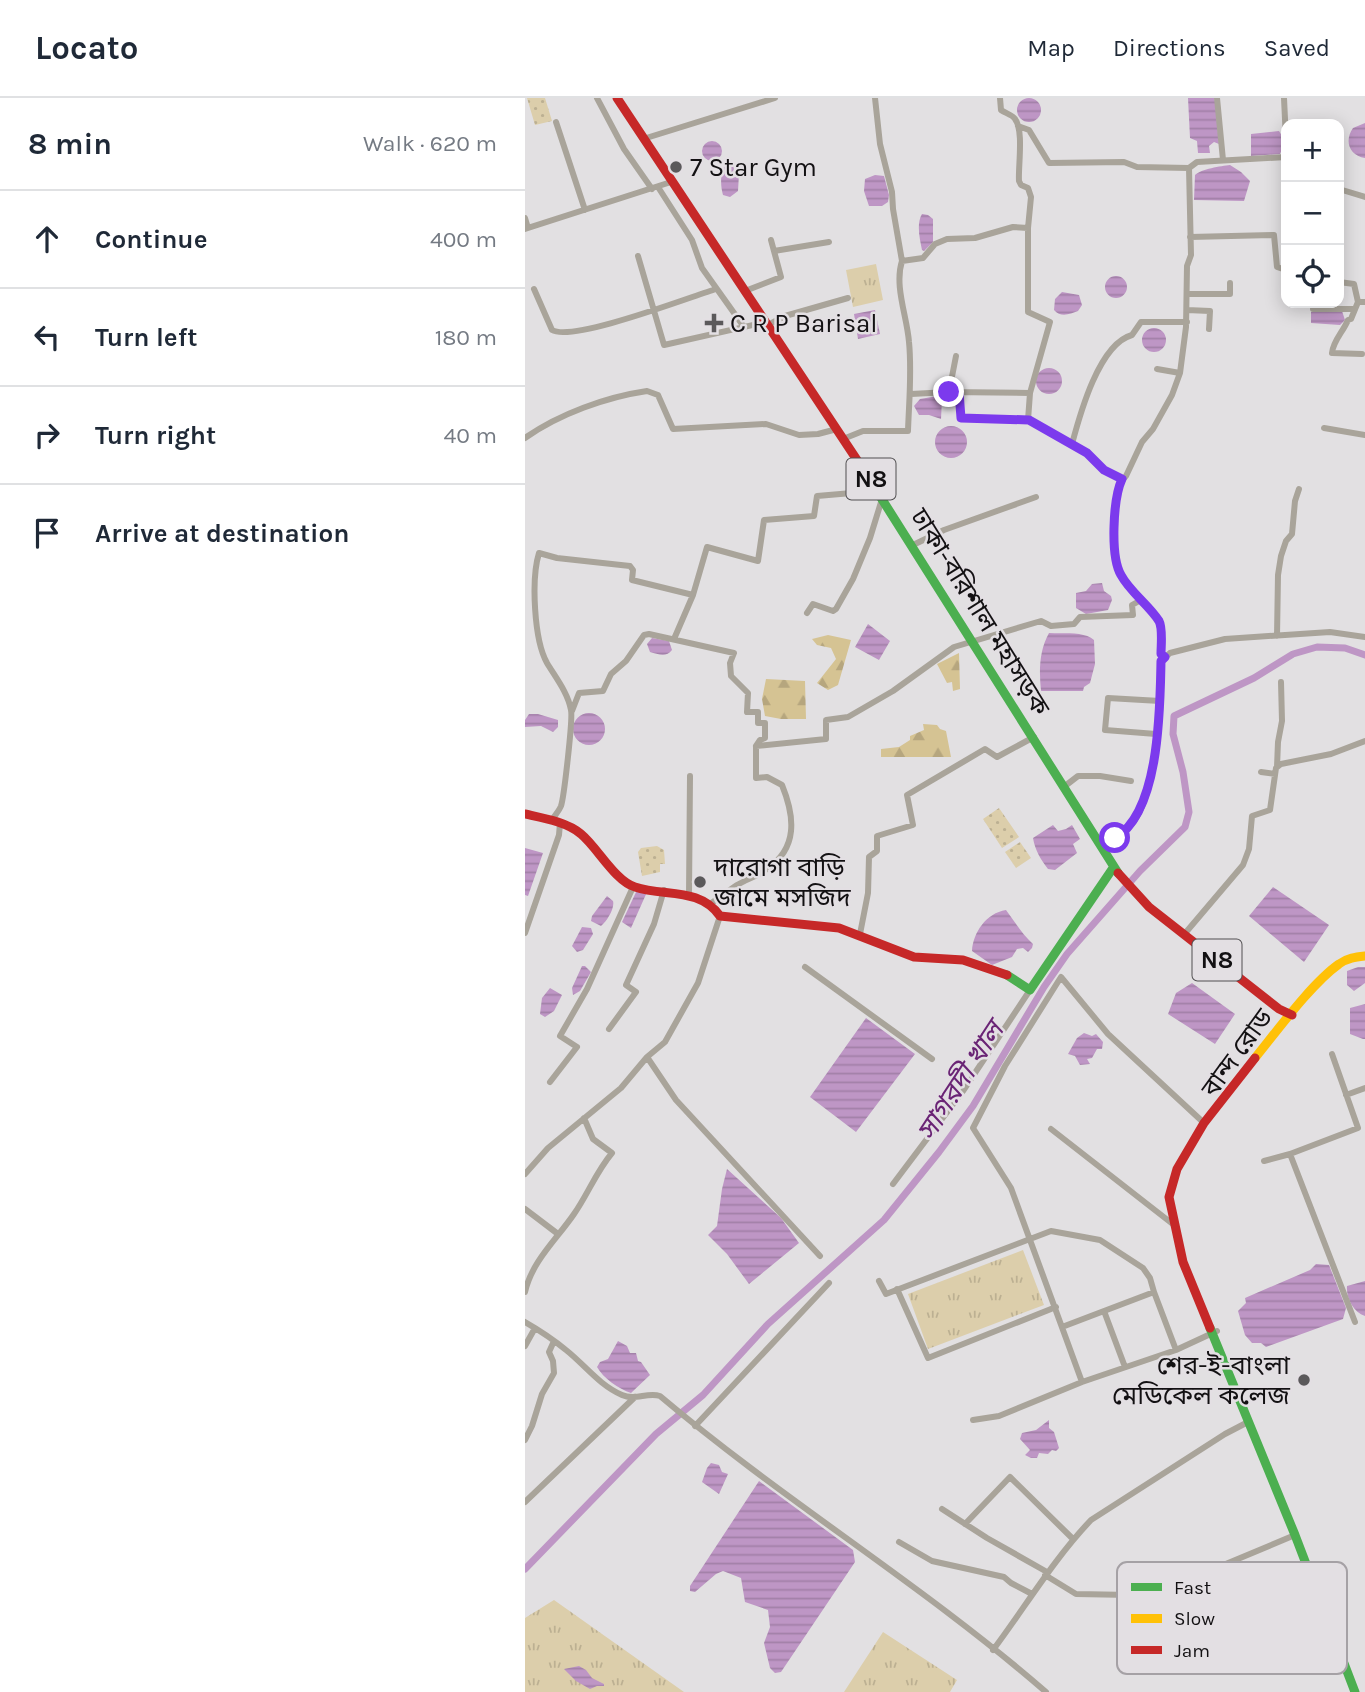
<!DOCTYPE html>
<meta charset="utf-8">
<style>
:root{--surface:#fff;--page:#f6f6f7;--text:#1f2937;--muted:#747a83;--line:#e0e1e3}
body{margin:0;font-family:Karla,"Noto Sans Bengali",sans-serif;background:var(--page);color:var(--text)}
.controls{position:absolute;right:21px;top:21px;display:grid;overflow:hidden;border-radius:14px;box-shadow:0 4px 18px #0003}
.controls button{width:63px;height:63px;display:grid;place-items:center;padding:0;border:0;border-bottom:2px solid var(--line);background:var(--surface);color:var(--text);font:35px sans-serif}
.stop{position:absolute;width:21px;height:21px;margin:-16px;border:5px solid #7c3aed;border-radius:50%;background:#fff}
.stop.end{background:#7c3aed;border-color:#fff;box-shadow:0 2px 7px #0008}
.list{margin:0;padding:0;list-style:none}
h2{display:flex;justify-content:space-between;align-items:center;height:91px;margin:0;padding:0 28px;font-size:30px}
h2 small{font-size:23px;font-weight:400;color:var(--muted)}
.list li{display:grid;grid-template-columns:46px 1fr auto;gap:21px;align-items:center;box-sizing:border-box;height:98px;padding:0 28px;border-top:2px solid var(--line)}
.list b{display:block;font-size:26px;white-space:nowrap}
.list em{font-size:23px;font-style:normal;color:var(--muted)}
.icon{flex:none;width:38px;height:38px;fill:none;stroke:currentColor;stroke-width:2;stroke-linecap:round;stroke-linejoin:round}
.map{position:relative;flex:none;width:840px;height:1594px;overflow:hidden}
header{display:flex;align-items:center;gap:42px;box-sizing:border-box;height:98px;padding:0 35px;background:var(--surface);border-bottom:2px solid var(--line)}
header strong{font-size:33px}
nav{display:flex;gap:38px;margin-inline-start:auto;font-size:24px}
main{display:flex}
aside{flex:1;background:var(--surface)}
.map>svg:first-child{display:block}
.grass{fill:url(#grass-dots)}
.forest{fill:url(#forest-firs)}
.park{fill:url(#park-tufts)}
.water{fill:url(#water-rules)}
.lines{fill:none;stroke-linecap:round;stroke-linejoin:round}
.canal{stroke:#be96c5;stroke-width:7}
.street{stroke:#a9a49a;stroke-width:6}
.fast{stroke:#4caf50;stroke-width:9}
.slow{stroke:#ffc107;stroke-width:9}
.jam{stroke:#c62828;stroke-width:9}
.route{stroke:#7c3aed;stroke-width:9}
.poi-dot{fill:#5b595b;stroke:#e3dfe3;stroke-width:2.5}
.labels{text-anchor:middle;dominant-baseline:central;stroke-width:5;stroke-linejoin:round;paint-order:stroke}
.shield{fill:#e3dfe3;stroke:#514f51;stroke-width:2}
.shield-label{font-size:24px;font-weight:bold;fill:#131113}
.poi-label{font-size:26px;fill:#131113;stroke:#e3dfe3;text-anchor:start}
.street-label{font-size:26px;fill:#131113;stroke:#e3dfe3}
.water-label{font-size:28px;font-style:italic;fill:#6a2475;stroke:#e3dfe3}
.key{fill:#e3dfe3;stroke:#a5a1a5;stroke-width:2}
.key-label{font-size:19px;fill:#131113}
</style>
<header>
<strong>Locato</strong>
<nav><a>Map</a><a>Directions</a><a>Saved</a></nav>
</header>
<main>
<aside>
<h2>8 min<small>Walk · 620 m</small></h2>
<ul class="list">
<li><svg class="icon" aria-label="ahead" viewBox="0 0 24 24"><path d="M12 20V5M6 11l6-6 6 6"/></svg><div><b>Continue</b></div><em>400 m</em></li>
<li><svg class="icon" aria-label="left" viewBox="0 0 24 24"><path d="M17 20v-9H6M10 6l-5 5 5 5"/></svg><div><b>Turn left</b></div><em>180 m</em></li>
<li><svg class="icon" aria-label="right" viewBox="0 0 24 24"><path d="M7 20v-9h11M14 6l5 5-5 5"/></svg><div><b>Turn right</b></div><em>40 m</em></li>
<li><svg class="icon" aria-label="arrive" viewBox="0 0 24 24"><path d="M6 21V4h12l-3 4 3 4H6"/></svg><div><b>Arrive at destination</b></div></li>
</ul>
</aside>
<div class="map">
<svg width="840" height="1594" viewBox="0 0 840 1594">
<defs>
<pattern id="grass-dots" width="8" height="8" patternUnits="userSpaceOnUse" patternTransform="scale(1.75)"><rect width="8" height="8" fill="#dcceab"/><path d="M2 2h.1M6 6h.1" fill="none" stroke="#bcb092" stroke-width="1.8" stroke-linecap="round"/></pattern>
<pattern id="forest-firs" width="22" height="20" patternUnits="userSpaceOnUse" patternTransform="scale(1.75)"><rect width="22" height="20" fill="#d5c393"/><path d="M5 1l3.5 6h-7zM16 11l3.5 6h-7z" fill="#b6a67e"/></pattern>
<pattern id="park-tufts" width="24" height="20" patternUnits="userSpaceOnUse" patternTransform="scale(1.75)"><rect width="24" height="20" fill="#dcceab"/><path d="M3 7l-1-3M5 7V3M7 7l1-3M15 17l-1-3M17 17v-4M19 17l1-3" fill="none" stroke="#bcb092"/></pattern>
<pattern id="water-rules" width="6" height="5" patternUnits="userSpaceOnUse" patternTransform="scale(1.75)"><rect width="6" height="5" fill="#be96c5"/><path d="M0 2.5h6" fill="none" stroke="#a280a8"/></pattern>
</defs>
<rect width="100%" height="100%" fill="#e2e0e2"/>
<path class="grass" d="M2 0H20L27 23 10 27Z
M474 710 494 739 477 750 458 721Z
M495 744 506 760 491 770 480 754Z
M132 748 139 752 140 766H135V774L117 778 113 754 116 750Z"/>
<path class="forest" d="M303 537 326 542 313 587 303 592 292 585 311 561 306 550 292 547 287 541Z
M434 555 435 591 428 593 427 584 422 585 412 566Z
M241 581 280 583 281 621H256L240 618 237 601Z
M398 626 412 627 415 631 421 633 426 659H356V651L374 649 385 642V638L399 632Z"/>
<path class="park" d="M351 166 358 202 328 209 321 172Z
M498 1152 519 1207 403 1251 383 1196Z
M29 1502 159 1594H0V1520Z
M358 1534 432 1582 425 1594H319Z"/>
<path class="water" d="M492 12a12 12 0 1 1 24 0a12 12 0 1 1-24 0Z
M663 0H689L690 3 694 46 689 44 684 48 685 55H673L672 43 665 40Z
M840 25V60C824 57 819 43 828 30Z
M754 33C759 40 759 47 755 56L726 58V36Z
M177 53a10 10 0 1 1 20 0a10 10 0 1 1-20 0Z
M202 64 211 66 214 76 213 93 205 99 198 97C195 86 195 73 202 64Z
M705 67 716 74 725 83 719 103 669 102 670 77C676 71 696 68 705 67Z
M350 77 359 78 364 97 363 104 357 108H344L339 93 340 81Z
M397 116 403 117 408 121V144L399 153 397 152C395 142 391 126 397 116Z
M580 189a11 11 0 1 1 22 0a11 11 0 1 1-22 0Z
M537 194 554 197 557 207 553 213C545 216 536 220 529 212L530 201Z
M350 212 355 236 333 241 329 216Z
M817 213 820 222 815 227 786 225V214Z
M617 242a12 12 0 1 1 24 0a12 12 0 1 1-24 0Z
M511 283a13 13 0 1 1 26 0a13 13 0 1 1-26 0Z
M413 298 417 301 416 321 404 317H394L389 308 395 301Z
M410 344a16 16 0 1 1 32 0a16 16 0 1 1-32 0Z
M577 485 579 493 586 498 587 502 583 512 561 516 551 510V495L561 493 567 486Z
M343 526 365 543 354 562 330 549Z
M524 535C538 536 559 533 569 542L570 566 565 585 559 589 558 593H516C514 573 514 553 524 535Z
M127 540 144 543 147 552C141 560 133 556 125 554L122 546Z
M48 631a16 16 0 1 1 32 0a16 16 0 1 1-32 0Z
M4 616H13L33 622V629L28 634 16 628 0 629V622Z
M528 727 533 733 541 731 547 727 555 741 548 746 552 755 530 772 523 771C516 762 510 752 508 740Z
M0 750 18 755 3 798 0 797Z
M748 789 804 827 779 864 724 818Z
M112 792 122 794 106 830 97 824Z
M82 798 88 803C90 810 82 823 76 828L66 823 67 818Z
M481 812C490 824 497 836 508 846L507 850 503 854 498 850 492 851 487 859 467 867 447 853C448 835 461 815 481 812Z
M57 829 66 830 68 836 58 852 52 854 47 848Z
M57 868H60L66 874 55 893 48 897 47 890Z
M833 869H840V885L829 893 822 887V873Z
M667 885 710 916 690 946 643 916 651 895Z
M25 890 37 897 29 913 20 919 15 916 17 900Z
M840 906V941H838L825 936V910Z
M341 920 390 956 331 1034 285 999Z
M559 935 567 938 571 936 578 944 577 951H572L567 960 562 961 565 966 555 967 550 958 543 956 552 940Z
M202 1071 256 1120 274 1145 224 1186 202 1156 183 1137 192 1128 197 1091Z
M791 1166 804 1167 821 1210 818 1221 741 1249 736 1245H727L720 1237 713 1213 721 1205 720 1200 785 1172Z
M840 1183V1218C828 1214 821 1200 822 1188Z
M93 1243 102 1248 105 1255H111L113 1263 116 1264 125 1277 106 1295C94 1291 78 1280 72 1269L75 1264 83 1261Z
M524 1322V1330L529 1334 534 1350 531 1353 527 1352 523 1356 514 1355 512 1360H506L500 1357 505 1352 495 1341 497 1335 511 1332Z
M186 1365 194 1367 197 1374 203 1376 194 1396 177 1384 182 1370Z
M234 1383 328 1452 330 1464 256 1574 250 1575 245 1570 239 1545 245 1529 243 1512 220 1504 216 1480 198 1473 191 1476 170 1494 165 1493V1488Z
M54 1568 61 1572 67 1580 79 1586V1588H72L65 1591 51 1583 39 1571Z"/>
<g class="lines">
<path class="canal" d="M0 1471 131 1336 178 1297 243 1226 359 1122 414 1054 448 1008 519 889 542 856 615 773 660 729 664 714 658 674 648 636 649 618 729 580 768 556 792 549 820 550 840 557"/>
<path class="street" d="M72 0 99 51 127 91
M350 0 355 46 367 94 368 111 377 163
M475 0 476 12C480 15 488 17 490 21 499 32 493 69 494 83L496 87 503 90 506 99 503 130V214L525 224 505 295 503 322
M692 0 698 62
M759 0 761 42
M31 24 60 112
M493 28 504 32 524 65 599 64 612 69 664 70
M118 41 250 0
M133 89 167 142 177 170 219 229
M814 91 840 99
M0 120 3 130
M0 131 146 84
M665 139 749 137 752 169 761 172
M249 153 304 144
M113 158 139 247 241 224
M814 184 829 186 833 204H840
M9 191 27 232C48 244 162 200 191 191
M220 193 256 179 246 142
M662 196H705V185
M833 204 826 221 823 222C818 234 808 243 807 255L837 256
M788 211H829
M662 212 685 213 684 231
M243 227 260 218 323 200
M632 271 655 275
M424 294 505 295
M434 294 436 320 504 322 562 355 579 372 597 381
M386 296 424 294 431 258
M799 330 840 337
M0 340C34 316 81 299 122 293L133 297 148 331 241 326 274 337 293 336 312 331
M318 341 338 333H383C384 303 387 274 384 244 382 218 369 188 377 163L398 160 410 146 422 141 450 140 488 129 503 130
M547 346C555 316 574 246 607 237L616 224H662
M388 447 419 432 511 399
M168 497 182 449 233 463 239 422 289 418 292 398 327 395 350 387
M282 515 288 506 308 513 311 511 328 481 345 440 357 401
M752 538 753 477 756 458 761 443 767 436 770 403 774 391
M640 559 637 556C636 547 638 530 634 523 624 507 605 494 596 477 586 461 586 391 601 378L617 344 628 331 647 297 655 275 661 229 662 168 666 157 664 70 672 64 761 59
M47 613 54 595 78 593 86 576 101 563 119 537 124 536 209 555 205 565 206 578 223 595 222 614H233V625H240V640L235 642 231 648 301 641V622L323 619 368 593 429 549 516 523 526 528 549 526 555 519 608 517 607 507 616 502
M631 636 580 632 583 600 635 603
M752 669 753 644 757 623 756 584
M736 674 750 676
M540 688 553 678H575L606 683
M27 722C30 717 34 713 36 708 39 699 48 621 46 612 43 595 31 580 22 565 9 542 6 481 14 455L32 460 105 468 108 472 107 482 168 497 149 541
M576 746C587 741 599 737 607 726 634 692 635 605 636 563L645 555 700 541 805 534 840 539
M164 797 165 678
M185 806C194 800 203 793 212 787 222 781 233 778 242 771 273 750 270 719 257 687L242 679 231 680V648
M662 833 718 767 724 751 727 718 745 712 751 670 756 666 806 656 840 643
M0 835 34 737 35 725
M335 836 343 795 344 759 352 753V738L388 727 382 697 460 651 472 659 509 639
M280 869 407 961
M84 931 111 894 101 887 129 826 139 792
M122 959 151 1002 295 1158
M25 984 52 949 35 938 62 891 108 789
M821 997 840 990
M526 1031 649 1127
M765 1056 830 1224
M739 1063 765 1056 833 1030 807 956
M0 1076 23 1050 96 990 122 959 140 944 173 885 195 818
M368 1086 438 993 505 892
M0 1111 33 1136
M354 1183 361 1196 526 1133 575 1142 618 1170 625 1180 629 1194
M372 1191 403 1260 531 1209
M0 1194C7 1163 32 1141 49 1116 63 1096 71 1074 87 1055L68 1041 59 1020
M0 1224C14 1232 29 1242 41 1252 60 1267 74 1287 97 1297 110 1303 122 1294 135 1298 259 1403 398 1487 521 1594
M537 1229 579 1213
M0 1248 10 1230
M651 1252 557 1284 486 1090 448 1030 480 968 536 879 583 936 679 1025
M600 1269 579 1213 629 1194 651 1252 692 1233
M448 1322 474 1318 557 1284
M170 1328 304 1185
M0 1342 7 1328 17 1296 29 1275 28 1263 24 1254 29 1243
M0 1404 110 1299
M417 1411 462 1440 522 1474
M440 1426 485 1379 547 1440
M374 1444 407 1463 479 1479 486 1485 507 1496
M520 1477 551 1496 606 1497 696 1468 770 1437
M651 1483 678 1560
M629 1491 654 1564
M606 1497 619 1537
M468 1552C501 1508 528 1462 566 1422L700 1336 723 1324"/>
<path class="fast" d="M336 368 593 775
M482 877 505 892 588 770
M685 1230 770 1437 830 1594"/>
<path class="slow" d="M730 960C752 933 786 886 814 866 822 860 831 859 840 858"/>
<path class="jam" d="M92 0 336 368
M0 716C18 720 42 724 56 736 72 749 90 783 110 789 140 799 174 789 195 818L314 830 389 859 438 862 482 877
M593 775 624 809 754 911 767 917
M685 1230 658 1164 644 1099 652 1071 679 1025 730 960"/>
</g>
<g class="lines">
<path class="route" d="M424 294H434L436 320 504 322 562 355 579 372 597 381C588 401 585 458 596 477 605 494 624 507 634 523 638 530 636 547 636 556L640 559 636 563C635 610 635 714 590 740"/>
</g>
<g class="poi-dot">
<circle cx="151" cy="69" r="7"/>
<path d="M185.5 214.5h7v7h7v7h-7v7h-7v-7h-7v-7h7z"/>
<circle cx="175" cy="784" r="7"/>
<circle cx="779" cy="1282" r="7"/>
</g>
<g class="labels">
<g class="shield">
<rect x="321.5" y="360.5" width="49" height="41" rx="5"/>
<rect x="667.5" y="841.5" width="49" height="41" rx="5"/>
</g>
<g class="shield-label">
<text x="346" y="381">N8</text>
<text x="692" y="862">N8</text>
</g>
<g class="poi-label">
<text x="165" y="69">7 Star Gym</text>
<text x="205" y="225">C R P Barisal</text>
<text x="189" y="769">দারোগা বাড়ি<tspan x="189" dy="30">জামে মসজিদ</tspan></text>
<text x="765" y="1267" text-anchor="end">শের-ই-বাংলা<tspan x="765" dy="30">মেডিকেল কলেজ</tspan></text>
</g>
<g class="street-label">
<text transform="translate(455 514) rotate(58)">ঢাকা-বরিশাল মহাসড়ক</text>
<text transform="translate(712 955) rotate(-54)">বান্দ রোড</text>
</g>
<g class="water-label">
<text transform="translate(435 983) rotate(-57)">সাগরদী খাল</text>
</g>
</g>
<rect x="592" y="1464" width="230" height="112" rx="10" class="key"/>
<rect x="606" y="1485" width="31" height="8" fill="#4caf50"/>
<rect x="606" y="1516" width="31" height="9" fill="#ffc107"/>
<rect x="606" y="1548" width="31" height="8" fill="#c62828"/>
<g class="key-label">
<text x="649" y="1496">Fast</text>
<text x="649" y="1527">Slow</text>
<text x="649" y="1559">Jam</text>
</g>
</svg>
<div class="controls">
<button>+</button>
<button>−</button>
<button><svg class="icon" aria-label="locate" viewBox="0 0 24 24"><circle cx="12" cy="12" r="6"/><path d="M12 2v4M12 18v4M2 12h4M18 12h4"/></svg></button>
</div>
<div class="stop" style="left:590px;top:740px"></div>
<div class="stop end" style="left:424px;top:294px"></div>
</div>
</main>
